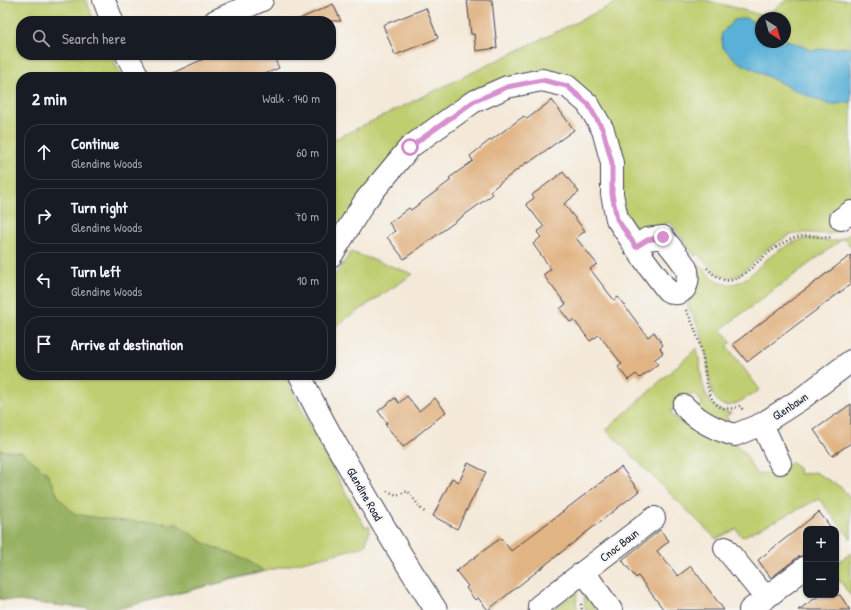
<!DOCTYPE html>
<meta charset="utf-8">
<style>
:root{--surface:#171b24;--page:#242831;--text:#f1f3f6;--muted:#9ea1a6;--line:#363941}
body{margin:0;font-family:"Patrick Hand",sans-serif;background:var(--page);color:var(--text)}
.controls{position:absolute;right:12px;bottom:12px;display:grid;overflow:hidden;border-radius:8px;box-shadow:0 1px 3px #0004}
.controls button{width:36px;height:36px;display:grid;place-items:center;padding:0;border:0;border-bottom:1px solid var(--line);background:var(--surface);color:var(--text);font:20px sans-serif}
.compass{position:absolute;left:755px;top:12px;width:36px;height:36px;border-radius:50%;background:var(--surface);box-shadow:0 1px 3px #0004;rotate:143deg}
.stop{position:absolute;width:12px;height:12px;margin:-9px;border:3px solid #d690ce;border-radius:50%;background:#fff}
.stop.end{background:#d690ce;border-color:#fff;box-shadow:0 1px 4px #0008}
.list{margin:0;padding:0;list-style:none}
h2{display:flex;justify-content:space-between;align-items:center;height:52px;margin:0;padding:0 16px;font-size:17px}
h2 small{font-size:13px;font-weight:400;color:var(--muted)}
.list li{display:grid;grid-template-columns:26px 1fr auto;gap:12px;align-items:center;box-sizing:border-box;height:56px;margin:0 8px 8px;padding:0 8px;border:1px solid var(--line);border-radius:16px}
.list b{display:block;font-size:15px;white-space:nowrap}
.list p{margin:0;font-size:13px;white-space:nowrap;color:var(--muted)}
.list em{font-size:13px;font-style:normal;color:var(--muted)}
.icon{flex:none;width:22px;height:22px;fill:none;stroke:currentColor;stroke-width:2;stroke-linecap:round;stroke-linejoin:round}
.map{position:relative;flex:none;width:851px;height:610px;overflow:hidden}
.search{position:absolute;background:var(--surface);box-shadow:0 1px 3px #0004;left:16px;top:16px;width:320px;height:44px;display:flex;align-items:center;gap:10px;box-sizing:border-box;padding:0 14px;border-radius:16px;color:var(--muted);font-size:15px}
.panel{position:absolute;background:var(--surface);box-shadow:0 1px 3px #0004;left:16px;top:72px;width:320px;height:308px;border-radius:16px}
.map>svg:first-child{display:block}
.green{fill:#bfce70;stroke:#707856;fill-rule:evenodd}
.forest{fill:#97b162;stroke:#5c6a4e}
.water{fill:#5ab1d7;stroke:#3e6a89}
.building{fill:#e1b484}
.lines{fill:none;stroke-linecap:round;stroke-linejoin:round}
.minor-casing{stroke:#424053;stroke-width:24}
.path{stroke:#424053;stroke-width:2.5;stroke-dasharray:1 3;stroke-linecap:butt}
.minor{stroke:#fff;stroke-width:22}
.route{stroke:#d690ce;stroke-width:5}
.labels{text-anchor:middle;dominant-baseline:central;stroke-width:4;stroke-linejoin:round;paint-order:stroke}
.street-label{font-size:12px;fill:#22223b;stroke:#f6f6f2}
</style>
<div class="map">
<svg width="851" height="610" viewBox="0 0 851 610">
<rect width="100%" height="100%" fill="#f6f6f2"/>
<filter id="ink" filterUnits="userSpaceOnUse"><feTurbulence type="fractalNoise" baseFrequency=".025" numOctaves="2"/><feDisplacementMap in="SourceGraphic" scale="8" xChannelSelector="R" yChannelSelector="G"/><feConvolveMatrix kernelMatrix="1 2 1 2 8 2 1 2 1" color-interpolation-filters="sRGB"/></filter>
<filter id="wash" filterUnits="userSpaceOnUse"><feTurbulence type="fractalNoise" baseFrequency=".012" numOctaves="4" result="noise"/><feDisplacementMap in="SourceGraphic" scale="16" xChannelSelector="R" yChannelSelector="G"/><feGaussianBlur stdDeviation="0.9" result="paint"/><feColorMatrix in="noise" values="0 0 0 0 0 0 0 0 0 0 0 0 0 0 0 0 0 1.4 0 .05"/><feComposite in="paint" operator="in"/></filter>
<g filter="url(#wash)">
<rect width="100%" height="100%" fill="#f4e9d8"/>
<path class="green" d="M0 0H86L94 21H21V55H111L122 77H21V375H285C309 427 337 477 365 527L369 526 370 528 365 546 113 610H101L0 599Z
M622 0H706L765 16 786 0H851V198L828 215 839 231C824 238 807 229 791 235 783 238 772 246 765 251 753 261 738 285 720 275 711 270 704 261 698 254L695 256 670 222C650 231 649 234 629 221L574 82 454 107 331 241V141ZM761 18H785V42H761Z
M851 233V247L844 238 721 329 731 342 727 346 760 390C753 394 735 406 727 406 708 404 709 371 707 358 705 350 703 342 701 334 698 324 692 315 688 306L687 302 696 288 699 264C708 273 717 286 732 284 749 282 758 265 771 256 778 251 785 246 792 243 796 242 800 240 804 239 823 236 830 249 851 233Z
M351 252 413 274 331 329V278L338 271Z
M697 348C703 372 698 409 731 413L726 416 734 430 694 410 703 404 694 393 672 410 671 413 681 424 688 420C703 427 729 438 741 449 748 456 751 466 756 474L776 472 792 462 797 466 800 474 815 472 842 488 851 500V539L819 499 742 537 736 529 716 539 606 430Z
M851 553V596L836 576V564Z
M584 591 588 593 596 603 595 610H585Z
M577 592 576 604 578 610H552Z"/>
<path class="forest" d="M0 450 22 452 47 473 59 498 75 514 112 520 177 524 206 544 247 560 264 571 113 610H101L0 599Z"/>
<path class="water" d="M746 18 761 26V42H785V39L811 50 847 47 851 48V102L830 105 799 92 738 62 723 48 721 34 734 20Z"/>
<g id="blocks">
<path class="building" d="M467 0H492L497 48 476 51 474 34H471Z
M333 4 341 21H295Z
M426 8 438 38 395 55 383 25Z
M212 55H273L279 68 258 77H164Z
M552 100 574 130 527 164V162L490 191 492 195 404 259 387 237 395 231 389 223 409 208 411 210 451 180 449 178 473 161 470 156 490 140V141L524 116 527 119Z
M563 172 579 192 564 204 585 231 576 238 597 264 590 269 614 300 618 297 648 337 654 332 663 345 660 348 663 353 654 360 658 364 640 378 636 374 628 380 618 367 622 364 599 335 590 341 574 320 570 322 560 309 566 304 543 275 551 269 533 244 541 237 537 232 544 227 526 204 534 198 532 195Z
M851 255V284L747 362 733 344Z
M407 396 419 411 435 398 446 412 403 447 385 424 387 423 378 411 395 398 399 403Z
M851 404V443L832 456 814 430Z
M468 463 486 472 457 529 433 516 452 478 459 482Z
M621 467 639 491 488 610 478 598 475 600 466 588 468 586 456 571 501 538 511 551Z
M819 512 832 529H806V555L798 557 771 578 758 560Z
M660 530 669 541 657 551 678 576 691 566 724 610H664L638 576 636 578 622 560Z
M820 595H840L850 610H798Z"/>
</g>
</g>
<g filter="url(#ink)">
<use href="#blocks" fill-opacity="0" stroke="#424053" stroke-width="1"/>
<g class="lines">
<g class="minor-casing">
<path id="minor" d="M104 0 112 21
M215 21 262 0
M127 55 138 77
M841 219 851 212
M331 256 365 201 410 147 473 102 507 87 542 80 567 86 588 104 603 130 612 163V194L617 219 643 258 667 290C672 293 676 295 682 291 688 288 689 274 686 268 680 257 670 247 663 237L647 239 635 247
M300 375C317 412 337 447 358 482 383 526 409 568 436 610
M684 406C697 420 717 430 735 435L762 424
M780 463 762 424 801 399 851 361
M725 548 766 598
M584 572 611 610
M539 606 654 518
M750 610 806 567"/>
</g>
<path class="path" d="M707 268C728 291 740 278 758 262 768 253 782 242 794 238 808 233 820 239 833 237
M686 310C694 324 698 338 702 354 707 374 704 420 740 406L743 410
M387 491 397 495 408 491 422 510 426 513
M581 604 582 610"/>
<use href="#minor" class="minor"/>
</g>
</g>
<g class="lines" filter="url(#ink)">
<path class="route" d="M410 147 473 102 507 87 542 80 567 86 588 104 603 130 612 163V194L617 219 636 247 647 240 663 237"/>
</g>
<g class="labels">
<g class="street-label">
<text transform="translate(790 406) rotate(-34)">Glenbawn</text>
<text transform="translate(365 494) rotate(60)">Glendine Road</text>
<text transform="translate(619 545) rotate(-38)">Cnoc Baun</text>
</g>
</g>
</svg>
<div class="controls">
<button>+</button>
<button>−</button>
</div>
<svg class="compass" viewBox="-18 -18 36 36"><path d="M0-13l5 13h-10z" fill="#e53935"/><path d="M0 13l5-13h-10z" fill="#9ea1a6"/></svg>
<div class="stop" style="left:410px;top:147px"></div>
<div class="stop end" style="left:663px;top:237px"></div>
<div class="search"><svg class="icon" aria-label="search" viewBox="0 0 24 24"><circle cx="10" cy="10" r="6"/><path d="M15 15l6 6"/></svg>Search here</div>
<section class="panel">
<h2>2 min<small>Walk · 140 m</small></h2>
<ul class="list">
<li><svg class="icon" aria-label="ahead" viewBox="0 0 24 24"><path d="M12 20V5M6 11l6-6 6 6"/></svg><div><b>Continue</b><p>Glendine Woods</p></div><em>60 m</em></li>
<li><svg class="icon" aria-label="right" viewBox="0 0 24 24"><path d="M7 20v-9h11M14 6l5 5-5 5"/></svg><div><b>Turn right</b><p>Glendine Woods</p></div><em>70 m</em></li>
<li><svg class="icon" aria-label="left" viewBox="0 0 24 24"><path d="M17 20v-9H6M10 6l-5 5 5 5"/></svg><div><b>Turn left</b><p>Glendine Woods</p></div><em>10 m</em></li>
<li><svg class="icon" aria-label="arrive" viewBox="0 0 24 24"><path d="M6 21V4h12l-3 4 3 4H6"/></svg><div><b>Arrive at destination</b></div></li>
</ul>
</section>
</div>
